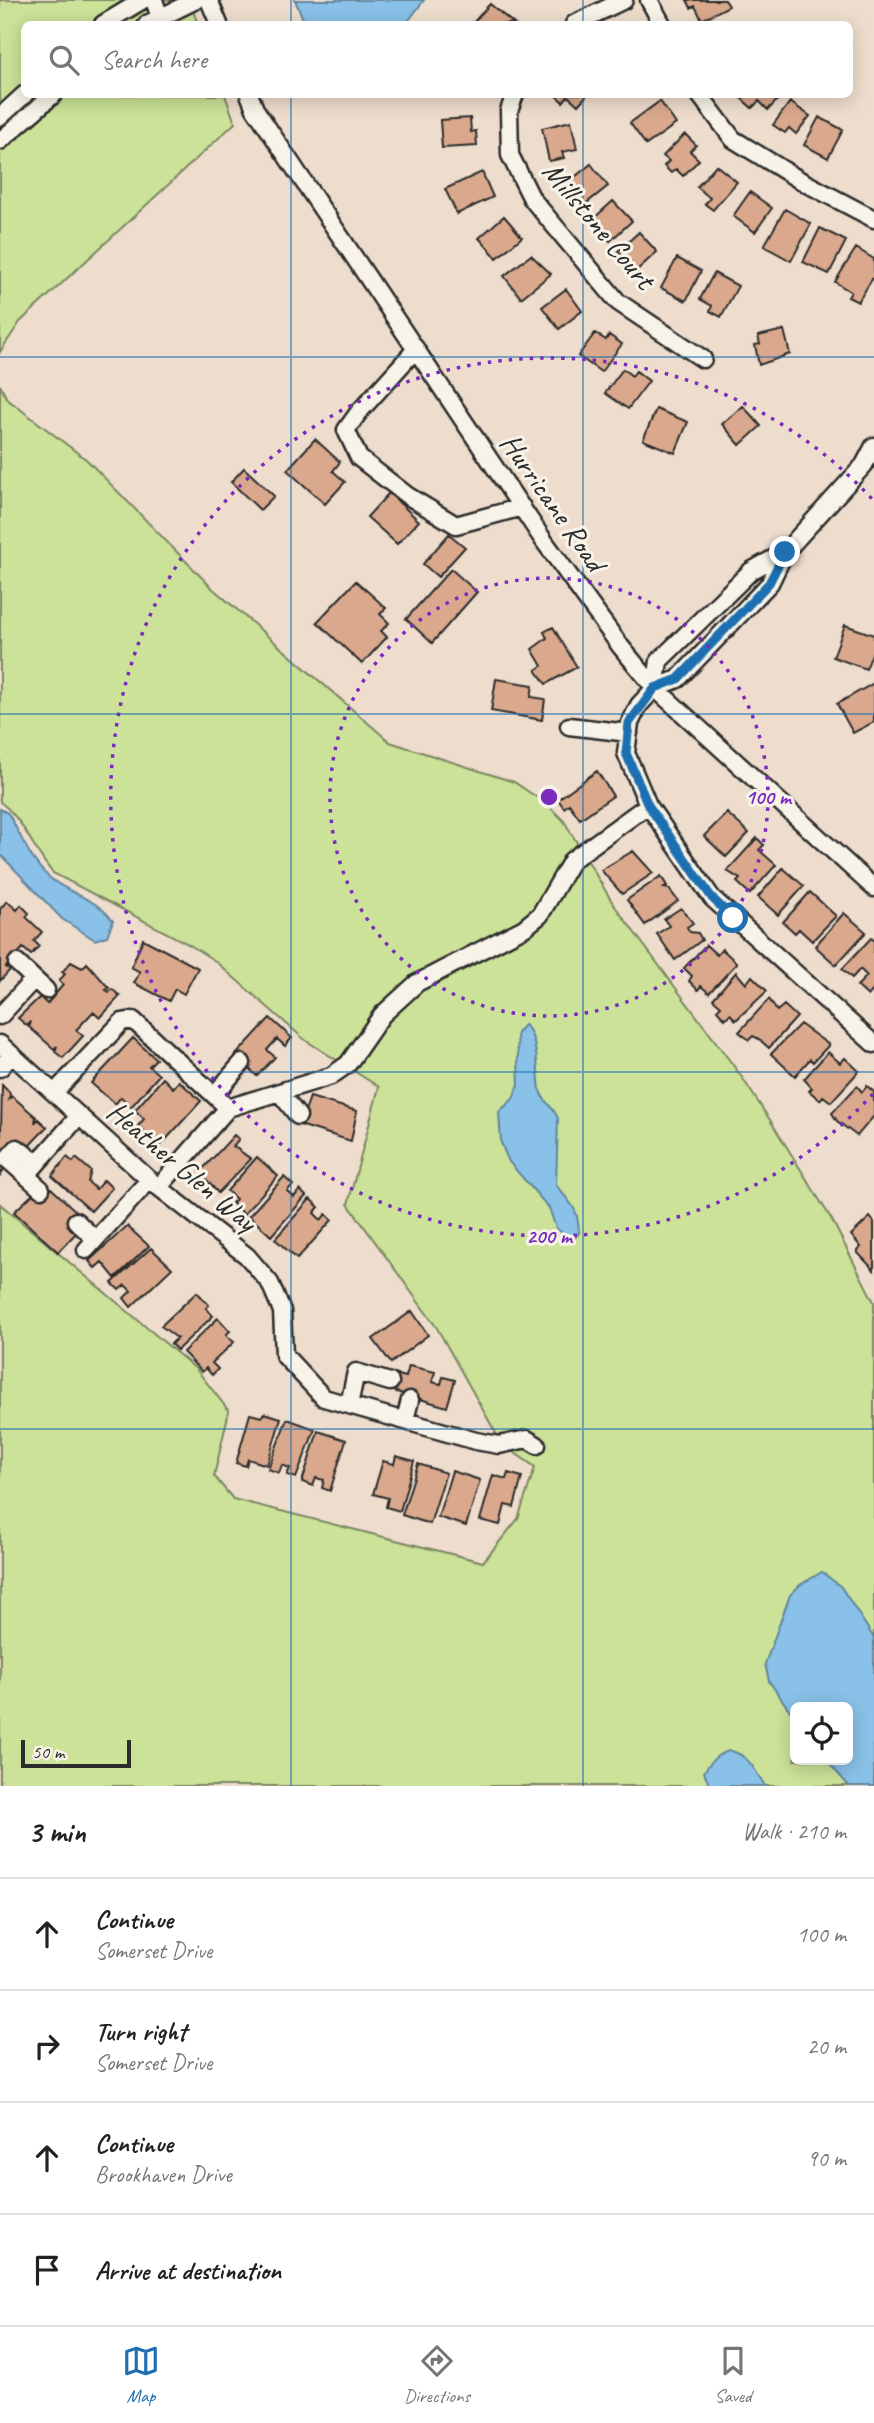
<!DOCTYPE html>
<meta charset="utf-8">
<style>
:root{--surface:#fff;--page:#f2f2f2;--text:#222;--muted:#767676;--line:#e0e0e0;--accent:#1f6fb2}
body{margin:0;font-family:Caveat,sans-serif;background:var(--page);color:var(--text)}
.controls{position:absolute;right:21px;bottom:21px;display:grid;overflow:hidden;border-radius:10px;box-shadow:0 4px 18px #0003}
.controls button{width:63px;height:63px;display:grid;place-items:center;padding:0;border:0;border-bottom:2px solid var(--line);background:var(--surface);color:var(--text);font:35px sans-serif}
.scale{position:absolute;left:21px;bottom:18px;width:110px;box-sizing:border-box;padding-left:7px;border:4px solid #2b2b2b;border-top:0;font-size:19px;line-height:24px;white-space:nowrap;color:#2b2b2b;-webkit-text-stroke:5px #f7f3e8;paint-order:stroke}
.stop{position:absolute;width:21px;height:21px;margin:-16px;border:5px solid #1f6fb2;border-radius:50%;background:#fff}
.stop.end{background:#1f6fb2;border-color:#fff;box-shadow:0 2px 7px #0008}
.list{margin:0;padding:0;list-style:none}
h2{display:flex;justify-content:space-between;align-items:center;height:91px;margin:0;padding:0 28px;font-size:30px}
h2 small{font-size:23px;font-weight:400;color:var(--muted)}
.list li{display:grid;grid-template-columns:46px 1fr auto;gap:21px;align-items:center;box-sizing:border-box;height:112px;padding:0 28px;border-top:2px solid var(--line)}
.list b{display:block;font-size:26px;white-space:nowrap}
.list p{margin:0;font-size:23px;white-space:nowrap;color:var(--muted)}
.list em{font-size:23px;font-style:normal;color:var(--muted)}
.icon{flex:none;width:38px;height:38px;fill:none;stroke:currentColor;stroke-width:2;stroke-linecap:round;stroke-linejoin:round}
.map{position:relative;flex:none;width:874px;height:1786px;overflow:hidden}
.search{position:absolute;background:var(--surface);box-shadow:0 4px 18px #0003;left:21px;right:21px;top:21px;height:77px;display:flex;align-items:center;gap:18px;box-sizing:border-box;padding:0 24px;border-radius:10px;color:var(--muted);font-size:26px}
.sheet{height:539px;background:var(--surface)}
nav{display:flex;justify-content:space-around;align-items:center;box-sizing:border-box;height:98px;border-top:2px solid var(--line);background:var(--surface);font-size:19px;color:var(--muted)}
nav a{display:grid;justify-items:center;gap:4px}
nav .on{color:var(--accent)}
.map>svg:first-child{display:block}
.green{fill:#cbe298;stroke:#7b8662;stroke-width:2;fill-rule:evenodd}
.water{fill:#89c1e8;stroke:#63859c;stroke-width:2}
.building{fill:#daa98d;stroke:#2b2b2b;stroke-width:2}
.lines{fill:none;stroke-linecap:round;stroke-linejoin:round}
.minor-casing{stroke:#2b2b2b;stroke-width:21}
.minor{stroke:#f7f3e8;stroke-width:16}
.route{stroke:#1f6fb2;stroke-width:9}
.grid{fill:none;stroke:#1f6fb2;stroke-width:2;stroke-opacity:0.55}
.ring{fill:none;stroke:#7b2cbf;stroke-width:3.5;stroke-dasharray:3.5 7}
.labels{text-anchor:middle;dominant-baseline:central;stroke-width:6;stroke-linejoin:round;paint-order:stroke}
.street-label{font-size:30px;fill:#2b2b2b;stroke:#f7f3e8}
.centre{fill:#7b2cbf;stroke:#f7f3e8;stroke-width:3.5}
.ring-label{font-size:21px;text-anchor:middle;font-weight:bold;fill:#7b2cbf;stroke:#f7f3e8;stroke-width:6;stroke-linejoin:round;paint-order:stroke}
</style>
<div class="map">
<svg width="874" height="1786" viewBox="0 0 874 1786">
<rect width="100%" height="100%" fill="#eeddcd"/>
<filter id="ink" filterUnits="userSpaceOnUse"><feTurbulence type="fractalNoise" baseFrequency=".0143" numOctaves="2"/><feDisplacementMap in="SourceGraphic" scale="14" xChannelSelector="R" yChannelSelector="G"/><feConvolveMatrix kernelMatrix="1 2 1 2 8 2 1 2 1" color-interpolation-filters="sRGB"/></filter>
<g filter="url(#ink)">
<path class="green" d="M0 0H189L198 24H24V94L225 95 235 123 20 322 0 352Z
M0 385 7 399 87 460 211 587 390 742 514 782 548 805 564 821 614 905 739 1073 770 1120 832 1220 874 1302V1786H0V1204L196 1369 229 1411 214 1476 233 1499 483 1562 518 1519 535 1467 502 1444 437 1328 348 1204 379 1087 305 1040 215 961 190 945 53 873C34 852 24 819 0 802ZM795 1707H848V1760H795Z"/>
<path class="water" d="M295 0H424L406 24H305Z
M0 809 8 813C21 835 30 861 50 878 71 895 97 898 113 921L107 936 95 940 62 919 0 854Z
M524 1025C537 1031 538 1075 540 1090 542 1102 555 1107 558 1119L556 1185C571 1204 578 1207 579 1233L572 1241 556 1228 549 1208 509 1162 501 1143 499 1112 513 1099 519 1084 517 1033Z
M822 1572 841 1587 874 1638V1786H849L826 1760H848V1707H795V1718L769 1681 765 1664 790 1595 800 1585Z
M731 1751C749 1755 755 1771 765 1786H710L704 1772C710 1762 718 1752 731 1751Z"/>
<path class="building" d="M687 0H725L729 6 702 20 695 6 691 8Z
M490 4 514 24H472Z
M554 94H588L578 105 568 96 563 102Z
M744 94H783L768 110 759 101 752 108 741 98Z
M660 101 676 124 646 145 630 123Z
M790 102 810 116 796 134 789 128 785 133 773 125Z
M819 117 843 130 828 158 804 145Z
M470 118 471 132 476 131 477 146 442 148 440 120Z
M571 121 577 149 562 152 564 158 549 161 542 128Z
M685 134 696 145 690 151 699 160 683 176 676 169 671 173 664 166 669 161 663 156Z
M591 164 608 186 583 206 566 184Z
M716 165 737 182 713 210 705 204 710 198 697 187Z
M482 172 493 197 457 214 445 189Z
M750 192 772 208 755 232 733 216Z
M613 201 632 221 610 241 591 221Z
M785 209 811 224 791 261 764 246Z
M504 216 522 237 497 258 479 238Z
M820 228 846 241 829 274 803 262Z
M639 232 657 252 636 271 618 251Z
M856 248 874 259V276L858 302 848 297 851 292 835 282Z
M531 255 551 274 521 298 504 276Z
M677 258 701 271 686 301 661 288Z
M714 273 738 286 721 317 710 311 712 306 700 299Z
M566 289 582 311 559 329 542 307Z
M784 330 790 354 759 365 755 345 760 344 758 336Z
M595 333 606 340 609 335 622 344 601 372 578 356Z
M623 369 632 376 636 371 649 381 628 409 605 393Z
M743 406 761 426 740 445 722 424Z
M656 409 688 422 675 453 643 440Z
M315 439 340 462 333 471 345 482 325 504 287 470Z
M244 468 274 496 260 510 231 482Z
M389 493 419 521 397 544 367 517Z
M449 534 465 547 438 577 423 564Z
M451 569 477 592 432 643 406 619Z
M356 581 386 608 380 614 389 623 381 631 387 637 362 664 317 622Z
M845 625 874 635V649L866 669 833 657Z
M553 627 577 667 546 684 536 670 542 666 532 649 547 638 544 632Z
M496 679 533 685 531 697 545 699 542 720 491 711Z
M874 683V722L853 733 837 704Z
M597 771 613 796 580 819 569 804 564 808 558 799Z
M727 813 749 833 726 857 704 836Z
M757 838 764 845 759 850 776 865 750 894 737 882 740 879 727 871Z
M633 851 653 873 622 894 601 870Z
M783 868 804 886 778 915 758 897Z
M661 876 667 886 664 888 669 889 678 901 645 925 627 900Z
M810 892 836 916 812 941 799 929 795 933 783 922Z
M7 901 17 910 21 905 29 913 26 917 42 932 34 941 39 946 31 955 23 948 6 967 10 970 0 981V909Z
M681 908 693 923 687 927 690 932 698 933 702 940 675 960 657 934 669 926 664 919Z
M844 913 866 932 836 965 815 946Z
M871 938 874 940V989L868 996 857 986 867 976 860 969 852 978 842 969Z
M143 939 198 968 184 994 175 989 169 1001 134 983 140 972 131 967Z
M706 945 717 955 722 949 737 963 709 993 701 986 698 990 689 981 692 976 684 968Z
M71 962 82 968 87 963 109 988 106 990 109 992 112 989 120 996 100 1018 93 1012 76 1030 83 1036 63 1058 55 1052 57 1046 54 1049 29 1027 31 1022 27 1026 18 1018 40 997 47 1004 63 985 59 981 65 974 62 972Z
M736 972 746 984 752 976 767 991 736 1020 730 1014 725 1019 717 1010 721 1006 713 999Z
M769 999 777 1011 784 1005 797 1017 769 1048 759 1039 753 1036 749 1040 739 1032Z
M270 1018 292 1038 285 1046 277 1039 267 1050 275 1057 257 1076 235 1056Z
M800 1024 829 1045 813 1062 810 1059 795 1076 771 1054Z
M133 1038 156 1059 149 1066 159 1075 131 1107 121 1097 115 1104 91 1083Z
M828 1052 840 1063 845 1058 859 1071 831 1102 823 1096 820 1100 809 1091 812 1088 804 1079Z
M163 1078 173 1088 179 1081 201 1101 160 1146 138 1126 144 1119 135 1110Z
M2 1085 10 1093 9 1099 12 1096 36 1117 35 1123 38 1119 47 1127 27 1148 6 1164 0 1177Z
M857 1086 862 1092 867 1086 874 1092V1116L857 1136 837 1121 832 1113Z
M310 1097 357 1111 351 1141 300 1125Z
M234 1135 239 1139 233 1146 251 1159 218 1193 200 1172Z
M67 1157 73 1162 76 1158 91 1171 88 1182 96 1189 104 1180 112 1188 91 1211 52 1176Z
M257 1157 278 1176 244 1214 232 1203 236 1199 227 1191Z
M284 1177 293 1185 287 1191 294 1197 300 1190 306 1196 271 1236 249 1216Z
M51 1188 79 1214 71 1224 78 1231 58 1252 14 1212 35 1192 42 1198Z
M310 1199 319 1207 314 1213 321 1220 326 1214 332 1220 297 1259 275 1239Z
M870 1217 874 1222V1270L857 1252 861 1247 851 1235Z
M127 1226 149 1246 115 1278 102 1262 95 1268 89 1261Z
M151 1248 172 1268 131 1307 124 1298 131 1291 125 1285 119 1290 112 1283Z
M197 1292 209 1305 206 1308 213 1316 177 1350 171 1344 177 1338 161 1326Z
M412 1311 428 1335 391 1363 373 1339Z
M218 1318 230 1331 226 1335 234 1342 212 1363 218 1369 212 1375 206 1368 202 1372 183 1352Z
M409 1366 435 1372 432 1382 441 1384 443 1377 455 1380 447 1407 390 1390 394 1374 406 1377Z
M264 1413 281 1418 267 1465 248 1459 246 1466 236 1463 250 1414 262 1417Z
M287 1419 315 1429 296 1478 287 1475 290 1468 282 1465 279 1473 268 1469Z
M318 1431 346 1440 330 1491 322 1488 324 1480 316 1478 313 1486 302 1482Z
M396 1456 414 1461 400 1511 386 1507 388 1498 373 1494 383 1461 394 1464Z
M418 1464 446 1473 430 1524 402 1515Z
M452 1471 480 1480 466 1526 438 1517Z
M508 1473 522 1477 514 1507 505 1505 500 1525 480 1520 493 1475 506 1479Z"/>
<g class="lines">
<g class="minor-casing">
<path id="minor" d="M154 0 160 18
M209 0 219 24
M649 0 662 24
M103 24 143 0
M147 24 196 0
M574 24 624 0
M249 94 255 109 544 541 621 647 655 688 874 888
M515 94 509 111 510 155 532 199 618 302 703 359
M699 94 733 139 798 179 874 219
M0 117 25 94
M0 141 54 94
M416 349 359 412 346 430 359 458 408 496 456 525 522 507
M874 446 864 465 785 552 770 583 678 679 655 688 639 705 630 723 626 753 648 805 712 898 874 1044
M655 688 659 661 751 571 785 552
M569 726 629 733
M17 963 46 990
M0 1016 34 979
M0 1044 152 1182 247 1256 270 1283 282 1311 284 1355 324 1398 476 1441 499 1445 527 1439 537 1445
M0 1068 12 1055
M55 1092 122 1022 133 1020 228 1108
M280 1093 298 1116
M215 1094 242 1063
M37 1163 17 1148 7 1159 41 1189
M32 1169 79 1116
M159 1187 228 1108 331 1076 348 1064 382 1015 417 983 524 928 540 915 572 860 648 805
M76 1221 95 1239
M86 1250 149 1180
M349 1405 356 1372 390 1382
M405 1420 410 1400"/>
</g>
<use href="#minor" class="minor"/>
</g>
</g>
<g class="lines" filter="url(#ink)">
<path class="route" d="M733 918 712 898 648 805 626 753 629 723 655 688 678 679 769 583 785 552"/>
</g>
<path class="grid" d="M291 0V24M583 0V24M291 94V1786M583 94V1786M0 357H874M0 714H874M0 1072H874M0 1429H874"/>
<g class="ring">
<circle cx="549" cy="797" r="219"/>
<path d="M873 1094A439 439 0 1 1 873 500"/>
</g>
<g class="labels">
<g class="street-label">
<text transform="translate(599 225) rotate(50)">Millstone Court</text>
<text transform="translate(553 502) rotate(55)">Hurricane Road</text>
<text transform="translate(182 1166) rotate(40)">Heather Glen Way</text>
</g>
</g>
<circle cx="549" cy="797" r="10" class="centre"/>
<g class="ring-label">
<text x="768" y="804">100 m</text>
<text x="549" y="1243">200 m</text>
</g>
</svg>
<div class="controls">
<button><svg class="icon" aria-label="locate" viewBox="0 0 24 24"><circle cx="12" cy="12" r="6"/><path d="M12 2v4M12 18v4M2 12h4M18 12h4"/></svg></button>
</div>
<div class="scale">50 m</div>
<div class="stop" style="left:733px;top:918px"></div>
<div class="stop end" style="left:785px;top:552px"></div>
<div class="search"><svg class="icon" aria-label="search" viewBox="0 0 24 24"><circle cx="10" cy="10" r="6"/><path d="M15 15l6 6"/></svg>Search here</div>
</div>
<section class="sheet">
<h2>3 min<small>Walk · 210 m</small></h2>
<ul class="list">
<li><svg class="icon" aria-label="ahead" viewBox="0 0 24 24"><path d="M12 20V5M6 11l6-6 6 6"/></svg><div><b>Continue</b><p>Somerset Drive</p></div><em>100 m</em></li>
<li><svg class="icon" aria-label="right" viewBox="0 0 24 24"><path d="M7 20v-9h11M14 6l5 5-5 5"/></svg><div><b>Turn right</b><p>Somerset Drive</p></div><em>20 m</em></li>
<li><svg class="icon" aria-label="ahead" viewBox="0 0 24 24"><path d="M12 20V5M6 11l6-6 6 6"/></svg><div><b>Continue</b><p>Brookhaven Drive</p></div><em>90 m</em></li>
<li><svg class="icon" aria-label="arrive" viewBox="0 0 24 24"><path d="M6 21V4h12l-3 4 3 4H6"/></svg><div><b>Arrive at destination</b></div></li>
</ul>
</section>
<nav>
<a class="on"><svg class="icon" aria-label="map" viewBox="0 0 24 24"><path d="M3 6l6-2 6 2 6-2v14l-6 2-6-2-6 2zM9 4v14M15 6v14"/></svg>Map</a>
<a><svg class="icon" aria-label="directions" viewBox="0 0 24 24"><path d="M12 3l9 9-9 9-9-9zM9 14v-3h6M13 9l2 2-2 2"/></svg>Directions</a>
<a><svg class="icon" aria-label="saved" viewBox="0 0 24 24"><path d="M7 4h10v16l-5-4-5 4z"/></svg>Saved</a>
</nav>
